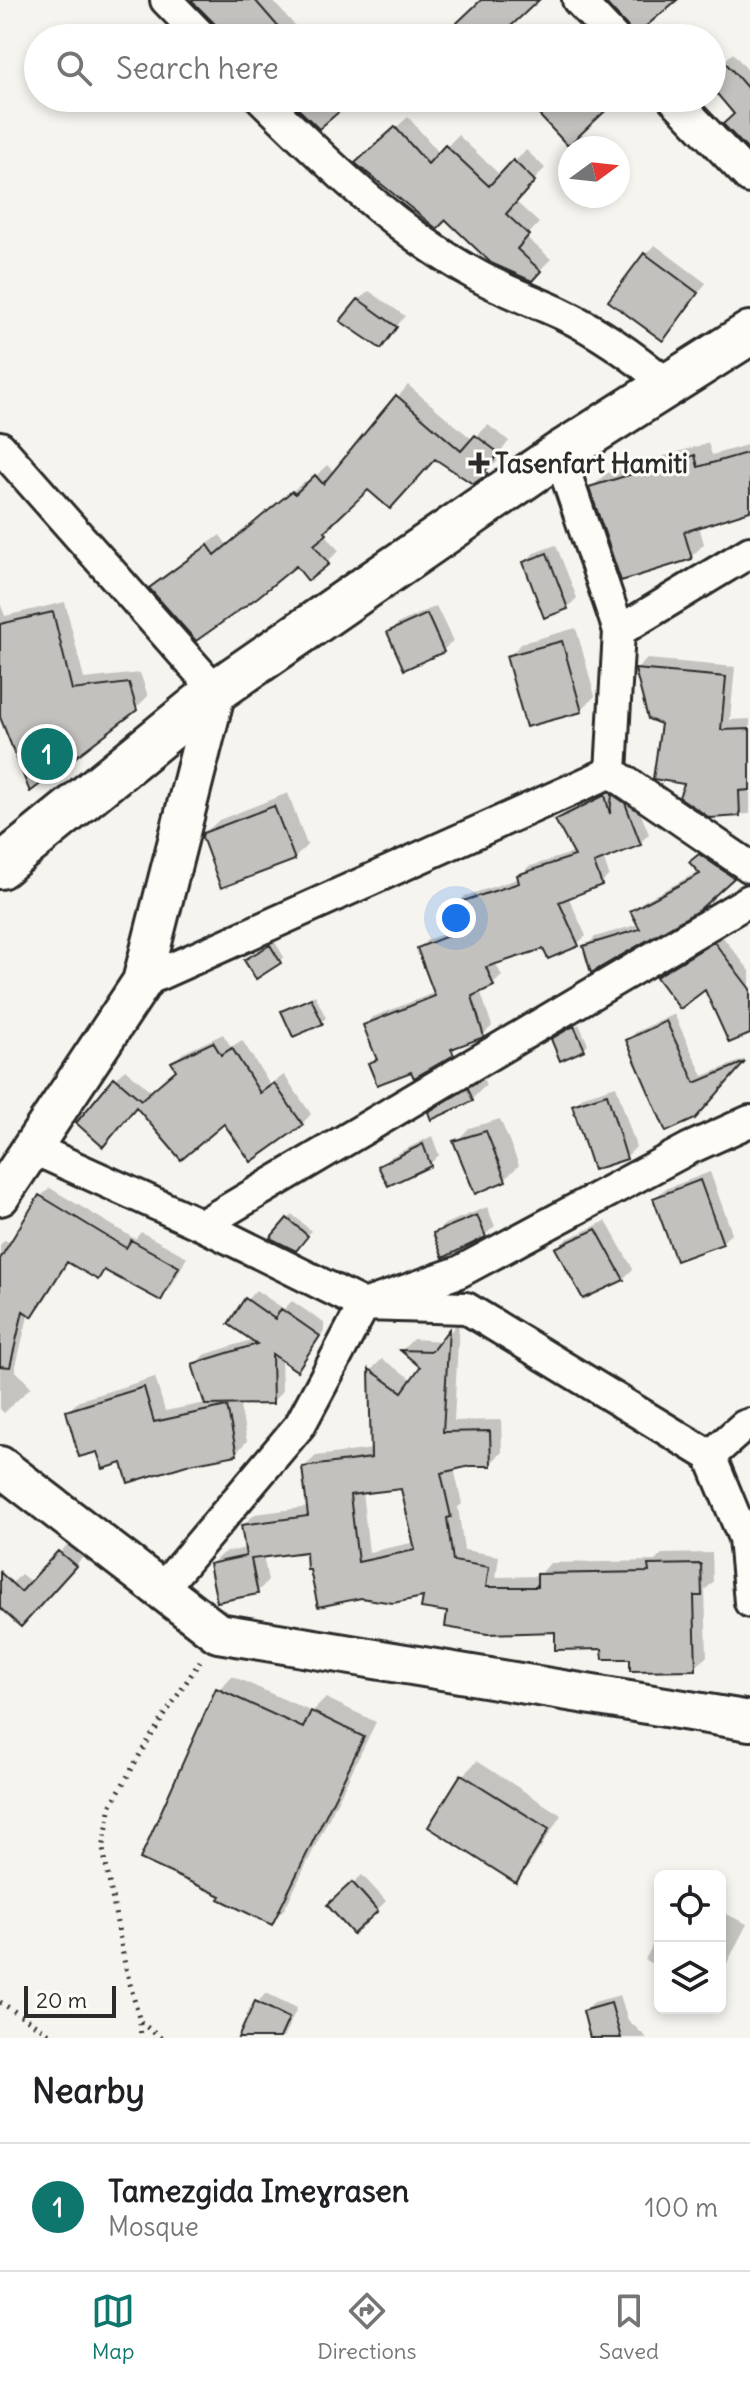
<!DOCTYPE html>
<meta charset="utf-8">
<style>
:root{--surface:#fff;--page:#f6f6f6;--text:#202124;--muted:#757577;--line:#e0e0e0;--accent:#0f766e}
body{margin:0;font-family:Delius,sans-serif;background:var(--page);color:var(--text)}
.controls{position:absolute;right:24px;bottom:24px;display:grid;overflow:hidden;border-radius:12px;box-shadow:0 4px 12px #0003}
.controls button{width:72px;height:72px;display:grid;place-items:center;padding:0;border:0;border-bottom:2px solid var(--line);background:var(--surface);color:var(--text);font:40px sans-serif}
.compass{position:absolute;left:558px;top:136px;width:72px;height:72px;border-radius:50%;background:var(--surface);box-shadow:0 4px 12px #0003;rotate:75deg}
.scale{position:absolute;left:24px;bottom:20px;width:92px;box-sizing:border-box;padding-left:8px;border:4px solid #2b2b2b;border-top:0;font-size:22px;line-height:28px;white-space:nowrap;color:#2b2b2b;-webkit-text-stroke:6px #fdfcf7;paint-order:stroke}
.you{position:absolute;left:456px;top:918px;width:28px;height:28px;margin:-20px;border:6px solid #fff;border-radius:50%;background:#1a73e8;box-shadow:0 0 0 12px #1a73e833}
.badge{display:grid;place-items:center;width:52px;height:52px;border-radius:50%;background:var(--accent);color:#fff;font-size:26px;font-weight:700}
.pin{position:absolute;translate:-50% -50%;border:4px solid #fff;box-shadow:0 2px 8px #0006}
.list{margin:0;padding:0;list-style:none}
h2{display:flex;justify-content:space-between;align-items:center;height:104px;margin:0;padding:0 32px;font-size:34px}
h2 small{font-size:26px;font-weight:400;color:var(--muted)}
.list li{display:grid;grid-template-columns:52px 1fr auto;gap:24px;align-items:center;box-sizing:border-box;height:128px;padding:0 32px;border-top:2px solid var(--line)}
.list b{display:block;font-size:30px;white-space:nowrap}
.list p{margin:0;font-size:26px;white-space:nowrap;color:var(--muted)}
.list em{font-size:26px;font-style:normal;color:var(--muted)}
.icon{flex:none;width:44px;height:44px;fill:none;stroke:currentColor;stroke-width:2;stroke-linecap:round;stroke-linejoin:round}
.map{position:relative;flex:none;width:750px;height:2038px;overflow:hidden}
.search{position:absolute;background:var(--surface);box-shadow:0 4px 12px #0003;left:24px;right:24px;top:24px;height:88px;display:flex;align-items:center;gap:20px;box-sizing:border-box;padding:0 28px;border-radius:44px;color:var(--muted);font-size:30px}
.sheet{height:232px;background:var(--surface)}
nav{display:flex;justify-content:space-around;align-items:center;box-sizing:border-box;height:112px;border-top:2px solid var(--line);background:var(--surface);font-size:22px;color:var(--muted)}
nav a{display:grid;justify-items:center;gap:4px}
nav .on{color:var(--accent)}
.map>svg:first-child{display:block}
.shadow{fill:#0003;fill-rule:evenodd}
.building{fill:#c2c1be;stroke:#2b2b2b;stroke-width:2;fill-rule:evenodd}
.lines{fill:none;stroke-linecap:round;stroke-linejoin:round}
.minor-casing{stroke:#2b2b2b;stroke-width:36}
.tertiary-casing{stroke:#2b2b2b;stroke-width:44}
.secondary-casing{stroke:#2b2b2b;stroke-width:48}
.path{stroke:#2b2b2b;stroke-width:5;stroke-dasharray:2 6;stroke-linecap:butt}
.minor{stroke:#fdfcf7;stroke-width:30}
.tertiary{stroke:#fdfcf7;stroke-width:38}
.secondary{stroke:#fdfcf7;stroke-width:42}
.poi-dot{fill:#2b2b2b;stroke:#fdfcf7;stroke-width:3}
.labels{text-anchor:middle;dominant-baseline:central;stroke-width:6;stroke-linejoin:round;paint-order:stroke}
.poi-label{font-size:26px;font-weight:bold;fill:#2b2b2b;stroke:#fdfcf7;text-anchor:start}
</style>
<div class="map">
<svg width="750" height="2038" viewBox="0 0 750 2038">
<rect width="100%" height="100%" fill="#f5f4ef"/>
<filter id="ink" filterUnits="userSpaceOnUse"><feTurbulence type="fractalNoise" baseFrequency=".0125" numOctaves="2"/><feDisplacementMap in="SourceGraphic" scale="16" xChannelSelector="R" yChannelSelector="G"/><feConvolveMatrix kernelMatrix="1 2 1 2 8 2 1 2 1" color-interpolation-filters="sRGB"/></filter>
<g filter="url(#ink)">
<path class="shadow" d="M194 0H272L306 38H222L218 24Z
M733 53 750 73V149L736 113 712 85V72Z
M290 98H376L361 113 348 102Z
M408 117 440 154 458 135 501 176 526 150 545 168 515 201 539 223 526 237 551 259 531 279 369 152Z
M655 245 706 283 663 339 645 254Z
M369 291 405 316 381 346 359 300Z
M408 385 473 440 488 425 509 441 495 459 498 461 486 472 436 457 368 487 335 518 337 521 325 533 339 551 308 578 296 563 151 588 163 576 220 535 227 545 305 481 308 484 327 465 335 473Z
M708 443 712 455 750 444V510L699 526 704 544 691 557 592 488 605 474Z
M556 545 577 598 567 608 525 562 534 553Z
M65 602 84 679 140 673 148 696 136 708 0 711V603L5 616Z
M436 606 453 641 443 650 405 668 389 632 399 623Z
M576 628 595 696 581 710 508 657 522 643Z
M647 659 735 667 730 720 750 719V814L710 816 687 783 664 722 637 669Z
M622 787 633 795 649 834 640 843 603 857 609 875 601 884 568 896 586 936 577 944 544 946 495 962 502 976 493 984 480 990 492 1026 483 1035 460 1043 452 1053 412 1069 371 1063 378 1057 365 1026 373 1017 436 992 419 949 427 940 464 926 457 904 465 896 520 878 528 867 575 852 557 820 566 812 613 788 615 794Z
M288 793 307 845 294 859 204 834 219 820Z
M710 846 742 868 698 908 592 970 586 946 595 937 639 924 633 912 642 902 700 871 692 862Z
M722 936 750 971V1032L706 986 659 977 666 969Z
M275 942 284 957 257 977 246 960Z
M315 995 326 1018 321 1022 284 1012Z
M674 1014 703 1076 745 1059 696 1115 628 1040 636 1032Z
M579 1024 588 1044 584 1048 553 1040Z
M223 1034 231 1047 242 1040 270 1085 284 1075 311 1114 302 1124 225 1121 137 1105 78 1123 125 1069 152 1092 178 1070 173 1062 183 1053Z
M482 1076 486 1085 472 1099 430 1112 444 1099Z
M616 1086 636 1147 626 1157 574 1105 584 1096Z
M500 1119 519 1165 505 1179 456 1142 469 1128Z
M432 1136 439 1155 430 1164 381 1166 390 1157Z
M710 1172 732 1233 722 1242 678 1259 655 1198 665 1189Z
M50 1188 135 1239 141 1232 187 1257 170 1289 160 1299 106 1269 98 1278 69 1261 41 1306 32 1315 29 1312 15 1370 31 1387 4 1413 0 1409V1245L5 1240 11 1243 40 1197Z
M487 1207 495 1226 485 1235 435 1233 445 1224Z
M293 1215 311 1231 300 1244 288 1219Z
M606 1221 633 1269 623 1279 558 1249 567 1239Z
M256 1290 284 1309 292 1301 324 1323V1331L296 1368 281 1358 282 1392 272 1402H239L247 1441 236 1453 123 1461 99 1449 68 1411 80 1400 155 1377 165 1411 206 1403 194 1365 204 1355 254 1339 247 1300Z
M459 1321 454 1421 501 1420 502 1452 490 1464H470L454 1468 462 1504 458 1507 464 1550 499 1556 496 1577 539 1576 550 1563 655 1561 662 1554 712 1553 713 1582 705 1590 707 1656 695 1668 632 1656 557 1630 425 1594 308 1550 263 1555 268 1581 257 1592 211 1564 223 1553 246 1548 243 1525 255 1514 309 1507 304 1467 316 1456 373 1449 371 1370 382 1359 413 1380 423 1366 403 1349 413 1339 443 1341ZM403 1487 416 1542 369 1552 362 1492Z
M69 1543 84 1556 30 1615 0 1605V1596L21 1574 32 1583Z
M232 1676 312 1712 326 1698 376 1722 285 1908 271 1922 218 1690Z
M477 1761 561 1815 529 1866 515 1880 431 1826 463 1775Z
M362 1875 386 1901 377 1910 339 1896Z
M720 1911 747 1924 720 1977Z
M660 1930V1968L645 1960Z
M266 1993 297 2008 283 2038H240L257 2003Z
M620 1995 628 2020 647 2038H593L585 2011 594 2002Z"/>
<path class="building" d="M191 0H255L288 38H220L216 25Z
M481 0H539L498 38H441Z
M603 0H677L632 38 627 26Z
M712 47 750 91V152L723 124 734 114 712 88Z
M287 98H355L319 129Z
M523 98H619L568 146Z
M395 127 428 164 445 145 489 186 513 160 535 181 506 214 529 235 517 249 541 271 532 281 491 263 446 220 437 229 355 163Z
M644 253 698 293 663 341 608 301Z
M358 299 397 327 381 349 340 321Z
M396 395 461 451 475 435 499 453 485 471 488 474 473 484 435 459 390 509 368 490 325 531 327 534 314 545 329 564 308 581 296 566 258 597 196 641 149 588 208 545 215 555 292 491 295 494 315 475 323 484Z
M750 452V511L684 532 692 559 621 581 589 487 695 455 698 467Z
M547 553 568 609 544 618 523 562Z
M53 612 72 690 129 683 137 710 30 792 0 717V624Z
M427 614 444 652 404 670 387 632Z
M562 641 582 712 526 727 506 656Z
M635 669 726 677 721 730 750 729V790L739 791 740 816 710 818 679 797 684 784 653 779 661 724 648 719Z
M612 794 625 803 641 845 594 863 602 885 559 902 579 946 548 959 543 949 486 967 494 986 472 996 484 1037 451 1049 454 1055 414 1078 411 1072 377 1085 368 1063 377 1060 363 1025 435 996 417 948 463 930 454 904 519 883 517 875 575 856 555 820 605 795 610 814Z
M274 806 295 860 221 888 202 837 203 833Z
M699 854 734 878 699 910 591 973 583 946 640 929 630 911 700 874 689 862Z
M714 942 750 989V1034L729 1043 705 990 680 1009 656 977Z
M270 945 281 963 256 979 244 960Z
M311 998 323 1024 293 1037 281 1011Z
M666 1021 695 1083 745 1062 695 1119 666 1132 626 1040Z
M574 1026 585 1050 560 1061 551 1039Z
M213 1042 221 1055 232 1048 260 1093 274 1083 303 1125 251 1162 224 1124 181 1160 136 1107 103 1147 76 1123 114 1077 141 1100 176 1070 171 1062Z
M468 1088 473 1101 431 1120 428 1112Z
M607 1094 627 1159 593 1170 572 1105Z
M486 1131 506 1181 475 1194 453 1141Z
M423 1144 431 1166 388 1186 378 1166Z
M700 1180 723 1244 676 1261 653 1198Z
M39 1195 126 1248 131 1240 179 1267 161 1301 104 1270 98 1280 67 1262 32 1317 23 1311 10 1367 0 1366V1259Z
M477 1215 486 1237 443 1258 433 1233Z
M287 1218 308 1236 296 1251 270 1238Z
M596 1229 624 1280 583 1299 555 1248Z
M245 1298 275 1319 281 1309 320 1336 297 1371 272 1354 273 1404 205 1405 192 1364 257 1344 228 1324Z
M449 1329 443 1432 490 1431 491 1466H470L441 1473 451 1517 447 1518 453 1561 489 1567 486 1587H537V1574L649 1572 648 1565 701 1564 702 1596H694L696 1670 630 1671V1659H603L602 1649 555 1650V1632L487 1634 445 1627 447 1612 421 1608 423 1597 393 1603 361 1598 318 1607 310 1570H307L306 1552 251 1559 258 1594 217 1602 209 1564 246 1556 241 1525 308 1516 302 1467 371 1458 369 1369 402 1392 420 1367 400 1350 432 1351ZM401 1489 415 1550 358 1562 350 1495Z
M144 1387 154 1422 227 1406 237 1455 190 1464 128 1483 122 1463 103 1469 97 1452 79 1457 66 1411Z
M58 1551 76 1566 21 1627 0 1608V1572L21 1592Z
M216 1688 303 1728 311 1711 364 1737 272 1925 219 1899 221 1896 140 1859Z
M461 1774 549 1829 516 1883 428 1827Z
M352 1882 378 1911 353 1934 327 1905Z
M255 2001 289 2018 280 2038H238Z
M611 2003 621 2038H590L583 2011Z"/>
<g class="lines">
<g class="minor-casing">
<path id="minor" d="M166 0 203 38
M578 0 614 38
M261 98C325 161 398 233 478 276 505 291 534 301 562 314 600 332 636 358 668 385
M673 98 750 178
M0 447 216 691
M559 454 619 631 750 552
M611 772 750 867
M142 982 611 772 619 631
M32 1148 202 1225 364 1305 466 1308 710 1456 744 1538 750 1602
M202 1225 750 900
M710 1456 744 1426 750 1424
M161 1590 300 1425 364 1305 459 1272 688 1149 750 1121"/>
</g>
<g class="tertiary-casing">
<path id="tertiary" d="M0 1196 142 982 216 691
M0 1466 218 1633 750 1721"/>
</g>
<g class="secondary-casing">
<path id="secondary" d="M0 867 216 691 559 454 750 333"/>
</g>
<path class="path" d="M0 2002 56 2038
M140 2023 141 2038
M161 2038 140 2022 125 1965 103 1849 111 1805 146 1744 200 1661"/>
<use href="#minor" class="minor"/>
<use href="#tertiary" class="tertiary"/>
<use href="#secondary" class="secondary"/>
</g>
</g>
<path class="poi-dot" d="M475 451h8v8h8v8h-8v8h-8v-8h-8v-8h8z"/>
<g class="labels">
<g class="poi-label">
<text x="495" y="463">Tasenfart Hamiti</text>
</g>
</g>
</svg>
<div class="controls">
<button><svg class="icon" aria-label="locate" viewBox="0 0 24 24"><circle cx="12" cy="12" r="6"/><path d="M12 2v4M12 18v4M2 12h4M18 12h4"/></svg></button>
<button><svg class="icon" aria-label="layers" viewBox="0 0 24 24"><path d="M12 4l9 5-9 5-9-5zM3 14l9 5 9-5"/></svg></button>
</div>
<svg class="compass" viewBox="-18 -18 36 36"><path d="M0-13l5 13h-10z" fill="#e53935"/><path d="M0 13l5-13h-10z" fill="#757577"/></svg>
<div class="scale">20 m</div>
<div class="you"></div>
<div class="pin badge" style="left:47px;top:754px">1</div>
<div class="search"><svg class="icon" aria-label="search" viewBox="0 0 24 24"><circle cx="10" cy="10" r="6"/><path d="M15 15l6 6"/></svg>Search here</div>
</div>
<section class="sheet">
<h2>Nearby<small></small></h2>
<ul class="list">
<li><span class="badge">1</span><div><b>Tamezgida Imeɣrasen</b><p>Mosque</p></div><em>100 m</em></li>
</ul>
</section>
<nav>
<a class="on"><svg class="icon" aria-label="map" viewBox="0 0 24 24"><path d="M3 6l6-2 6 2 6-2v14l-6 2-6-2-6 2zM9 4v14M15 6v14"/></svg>Map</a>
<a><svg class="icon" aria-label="directions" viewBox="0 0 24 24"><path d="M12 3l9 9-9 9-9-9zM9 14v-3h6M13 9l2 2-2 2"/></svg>Directions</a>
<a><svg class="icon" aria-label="saved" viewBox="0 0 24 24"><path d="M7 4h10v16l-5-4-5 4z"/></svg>Saved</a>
</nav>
